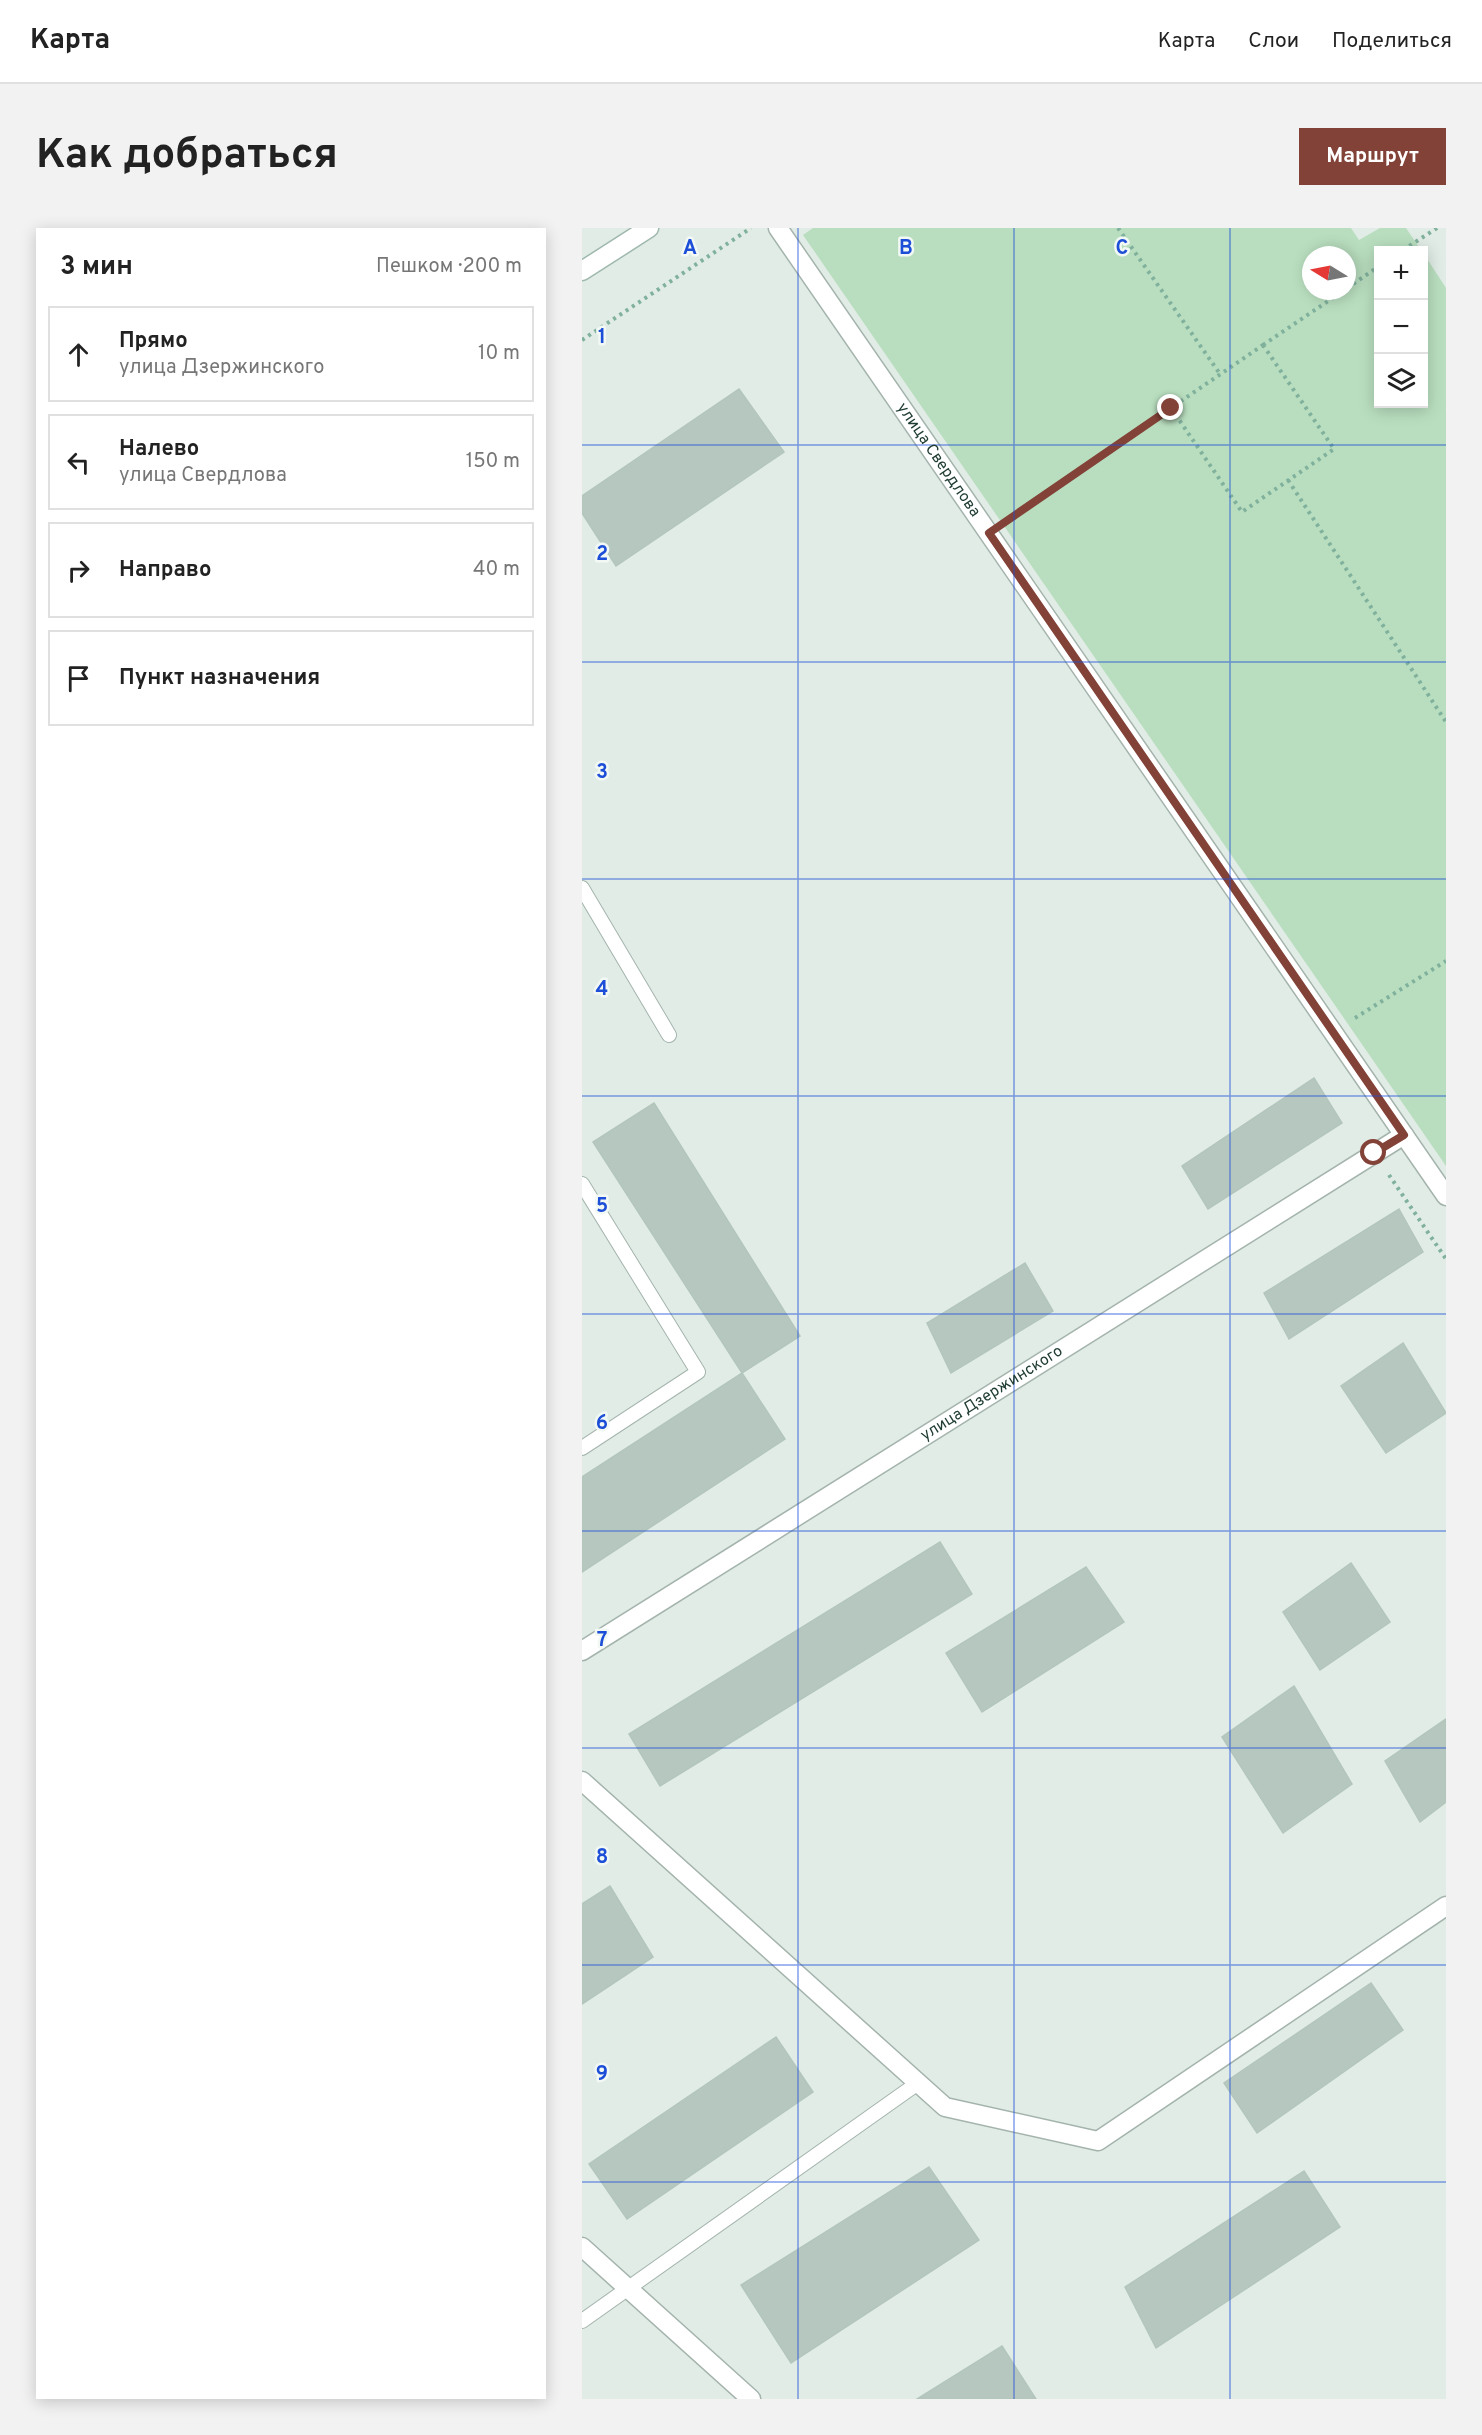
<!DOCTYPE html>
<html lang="ru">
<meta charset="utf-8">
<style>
:root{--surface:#fff;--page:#f2f2f2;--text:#222;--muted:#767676;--line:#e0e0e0;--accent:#824238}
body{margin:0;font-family:Overpass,sans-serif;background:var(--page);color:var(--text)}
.controls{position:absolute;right:18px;top:18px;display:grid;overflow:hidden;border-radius:0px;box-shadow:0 3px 15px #0003}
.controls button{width:54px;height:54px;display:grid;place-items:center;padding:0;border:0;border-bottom:2px solid var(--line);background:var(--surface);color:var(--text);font:30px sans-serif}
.compass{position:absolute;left:720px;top:18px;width:54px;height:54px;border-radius:50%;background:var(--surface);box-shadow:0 3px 15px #0003;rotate:280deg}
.stop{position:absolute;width:18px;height:18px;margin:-14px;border:4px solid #824238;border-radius:50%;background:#fff}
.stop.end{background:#824238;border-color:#fff;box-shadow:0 2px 6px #0008}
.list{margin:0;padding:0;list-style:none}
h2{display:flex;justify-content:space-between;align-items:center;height:78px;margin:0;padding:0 24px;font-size:26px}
h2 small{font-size:20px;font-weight:400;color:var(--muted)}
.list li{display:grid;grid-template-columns:39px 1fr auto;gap:18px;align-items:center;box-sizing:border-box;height:96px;margin:0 12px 12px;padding:0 12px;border:2px solid var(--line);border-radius:0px}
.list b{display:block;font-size:22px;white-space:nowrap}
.list p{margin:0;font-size:20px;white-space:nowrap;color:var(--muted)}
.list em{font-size:20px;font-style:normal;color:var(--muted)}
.icon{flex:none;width:33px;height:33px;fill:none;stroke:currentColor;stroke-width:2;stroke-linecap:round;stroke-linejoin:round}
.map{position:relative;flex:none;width:864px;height:2171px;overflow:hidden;border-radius:0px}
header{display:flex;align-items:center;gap:36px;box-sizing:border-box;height:84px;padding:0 30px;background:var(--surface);border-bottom:2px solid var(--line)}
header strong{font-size:28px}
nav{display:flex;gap:33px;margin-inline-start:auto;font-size:21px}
.intro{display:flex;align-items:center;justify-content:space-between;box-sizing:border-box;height:144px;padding:0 36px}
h1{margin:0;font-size:42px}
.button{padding:15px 27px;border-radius:0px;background:var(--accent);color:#fff;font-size:21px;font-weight:700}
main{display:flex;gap:36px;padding:0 36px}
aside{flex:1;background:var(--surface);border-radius:0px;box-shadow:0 3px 15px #0003}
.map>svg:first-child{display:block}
.green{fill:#b9debf;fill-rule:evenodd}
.building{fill:#b6c7bf;stroke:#b3c6bc;stroke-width:1.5}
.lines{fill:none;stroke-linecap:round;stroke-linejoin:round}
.lane-casing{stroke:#a4b4ad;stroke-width:16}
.street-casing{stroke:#a4b4ad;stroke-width:21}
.secondary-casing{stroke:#9fb8ad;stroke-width:21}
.path{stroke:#80b19d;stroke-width:4;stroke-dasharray:3 4.5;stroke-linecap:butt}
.lane{stroke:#fff;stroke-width:14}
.street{stroke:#fff;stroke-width:18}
.secondary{stroke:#fff;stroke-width:18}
.route{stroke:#824238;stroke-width:8}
.grid{fill:none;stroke:#1d4ed8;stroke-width:1.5;stroke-opacity:0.55}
.labels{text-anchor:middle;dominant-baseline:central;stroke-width:5;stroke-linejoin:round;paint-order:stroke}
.street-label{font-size:16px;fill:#213e33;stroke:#f2f9f4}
.grid-label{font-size:20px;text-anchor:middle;font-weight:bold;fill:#1d4ed8;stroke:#f2f9f4;stroke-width:5;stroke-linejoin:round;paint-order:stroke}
</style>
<header>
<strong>Карта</strong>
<nav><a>Карта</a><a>Слои</a><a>Поделиться</a></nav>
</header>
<div class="intro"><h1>Как добраться</h1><a class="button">Маршрут</a></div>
<main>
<aside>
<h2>3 мин<small>Пешком · 200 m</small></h2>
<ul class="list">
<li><svg class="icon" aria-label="ahead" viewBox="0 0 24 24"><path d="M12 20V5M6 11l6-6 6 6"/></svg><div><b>Прямо</b><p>улица Дзержинского</p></div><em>10 m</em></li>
<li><svg class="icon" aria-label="left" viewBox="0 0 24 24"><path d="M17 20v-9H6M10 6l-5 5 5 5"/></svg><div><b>Налево</b><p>улица Свердлова</p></div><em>150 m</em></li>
<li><svg class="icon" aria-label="right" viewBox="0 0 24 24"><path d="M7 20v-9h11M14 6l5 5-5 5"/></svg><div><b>Направо</b></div><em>40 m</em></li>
<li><svg class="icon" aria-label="arrive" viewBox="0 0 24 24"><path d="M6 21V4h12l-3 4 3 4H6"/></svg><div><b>Пункт назначения</b></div></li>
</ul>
</aside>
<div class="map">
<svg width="864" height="2171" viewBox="0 0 864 2171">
<rect width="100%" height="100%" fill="#e1ece6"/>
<path class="green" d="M231 0H769L777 12 798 0H824L839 22H796V176H842V26L864 60V938L221 7ZM729 27H765V63H729Z"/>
<path class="building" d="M157 161 202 224 34 338 0 285V268Z
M732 850 760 895 626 981 600 938Z
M72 875 218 1108 160 1145 11 914Z
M817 981 841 1024 707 1111 682 1065Z
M443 1035 471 1083 369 1145 345 1095Z
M821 1115 864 1185 804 1225 759 1158Z
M160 1145 203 1211 0 1344V1249Z
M358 1314 390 1366 78 1558 47 1506Z
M769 1335 808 1394 738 1442 701 1384Z
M504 1339 542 1394 400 1484 364 1425Z
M712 1458 770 1556 701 1605 640 1509Z
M864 1491V1574L838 1594 803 1533Z
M28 1658 71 1729 0 1776V1676Z
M789 1755 821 1802 675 1905 642 1855Z
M194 1809 231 1864 45 1991 7 1936Z
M347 1939 397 2012 209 2135 159 2057Z
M722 1943 758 1999 574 2120 543 2059Z
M420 2118 454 2171H335Z"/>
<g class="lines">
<g class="lane-casing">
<path id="lane" d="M0 660 87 807
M0 956 116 1144 0 1220
M0 2093 336 1855"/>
</g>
<g class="street-casing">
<g id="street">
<path id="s1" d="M196 0 864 968"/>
<path id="s2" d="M0 1423 822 907"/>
<path d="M0 1553 363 1879 516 1913 864 1678"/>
<path d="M0 2019 169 2171"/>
</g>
</g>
<g class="secondary-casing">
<path id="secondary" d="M0 43 67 0"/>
</g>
<path class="path" d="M536 0 638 146
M821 22 855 0
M765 60 796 39
M0 112 169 0
M681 117 752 221 660 284 589 180Z
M681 117 761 63
M706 252 864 494
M429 290 589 180
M773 790 864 733
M807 947 864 1031"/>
<use href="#lane" class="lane"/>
<use href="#street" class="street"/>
<use href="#secondary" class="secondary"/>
</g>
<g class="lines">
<path class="route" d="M589 180 407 305 822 907 792 925"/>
</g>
<path class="grid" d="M216 0V2171M432 0V2171M648 0V2171M0 217H864M0 434H864M0 651H864M0 868H864M0 1086H864M0 1303H864M0 1520H864M0 1737H864M0 1954H864"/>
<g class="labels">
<g class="street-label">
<text stroke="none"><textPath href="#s1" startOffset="282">улица Свердлова</textPath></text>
<text stroke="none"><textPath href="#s2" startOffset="484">улица Дзержинского</textPath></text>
</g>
</g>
<g class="grid-label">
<text x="108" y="26">A</text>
<text x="324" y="26">B</text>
<text x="540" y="26">C</text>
<text x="20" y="115">1</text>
<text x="20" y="332">2</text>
<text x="20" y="550">3</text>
<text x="20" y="767">4</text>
<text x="20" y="984">5</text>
<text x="20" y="1201">6</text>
<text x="20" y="1418">7</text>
<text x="20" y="1635">8</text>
<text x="20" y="1852">9</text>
</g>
</svg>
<div class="controls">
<button>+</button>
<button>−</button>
<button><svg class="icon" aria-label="layers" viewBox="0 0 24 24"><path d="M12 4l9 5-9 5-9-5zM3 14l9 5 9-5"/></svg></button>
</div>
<svg class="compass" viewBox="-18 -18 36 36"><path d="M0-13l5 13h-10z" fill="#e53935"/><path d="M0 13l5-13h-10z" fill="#767676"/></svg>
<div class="stop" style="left:792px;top:925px"></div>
<div class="stop end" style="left:589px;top:180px"></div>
</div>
</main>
